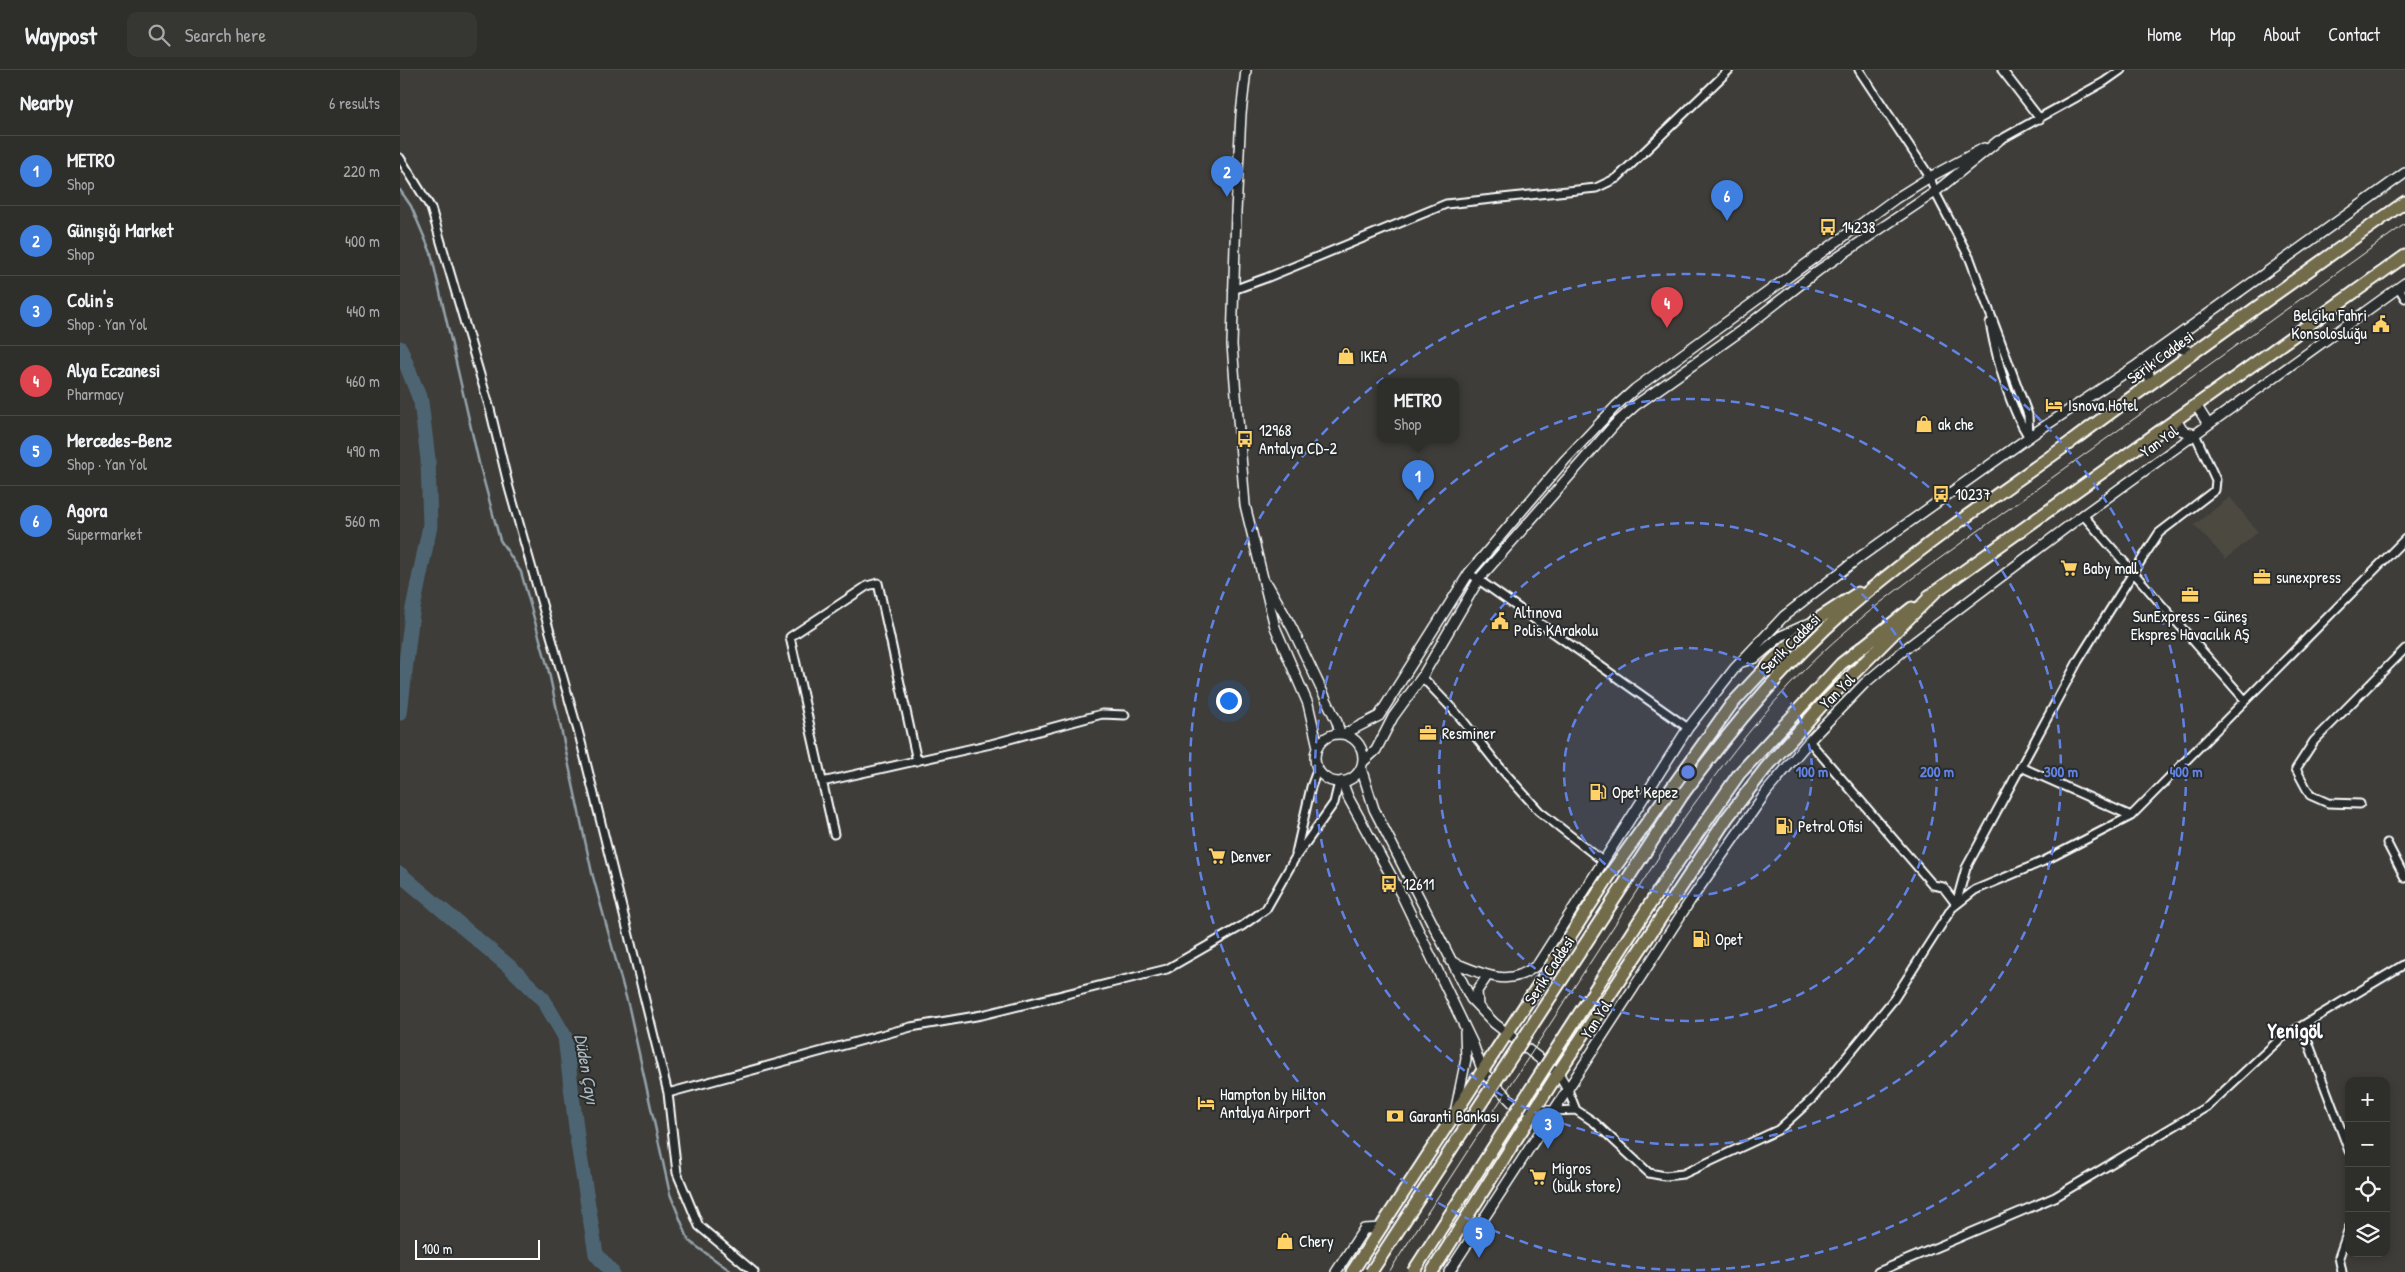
<!DOCTYPE html>
<meta charset="utf-8">
<style>
:root{--surface:#2e2e2b;--page:#363633;--text:#f1f3f6;--muted:#a7a8a9;--line:#494a47;--accent:#ffd166}
body{margin:0;font-family:"Patrick Hand",sans-serif;background:var(--page);color:var(--text)}
.controls{position:absolute;right:15px;bottom:15px;display:grid;overflow:hidden;border-radius:10px;box-shadow:0 2px 8px #0003}
.controls button{width:45px;height:45px;display:grid;place-items:center;padding:0;border:0;border-bottom:1px solid var(--line);background:var(--surface);color:var(--text);font:25px sans-serif}
.scale{position:absolute;left:15px;bottom:12px;width:125px;box-sizing:border-box;padding-left:5px;border:2px solid #fff;border-top:0;font-size:14px;line-height:18px;white-space:nowrap;color:#fff;-webkit-text-stroke:4px #2a2d2e;paint-order:stroke}
.you{position:absolute;left:828px;top:630px;width:18px;height:18px;margin:-12px;border:4px solid #fff;border-radius:50%;background:#1a73e8;box-shadow:0 0 0 8px #1a73e833}
.badge{display:grid;place-items:center;width:32px;height:32px;border-radius:50%;background:var(--accent);color:#fff;font-size:16px;font-weight:700}
.pin{position:absolute;translate:-50% -41px;filter:drop-shadow(0 1px 2px #0008)}
.pin::after{content:'';position:absolute;top:26px;width:18px;height:15px;background:inherit;clip-path:polygon(0 0,100% 0,50% 100%)}
.popup{position:absolute;left:977px;top:308px;width:82px;height:65px;box-sizing:border-box;display:grid;place-content:center;border-radius:10px;background:var(--surface);filter:drop-shadow(0 1px 4px #0005);font-size:16px;white-space:nowrap;color:var(--muted)}
.popup b{font-size:19px;color:var(--text)}
.popup::after{content:'';position:absolute;left:50%;top:100%;margin-left:-10px;border:10px solid transparent;border-top-color:var(--surface)}
.list{margin:0;padding:0;list-style:none}
h2{display:flex;justify-content:space-between;align-items:center;height:65px;margin:0;padding:0 20px;font-size:21px}
h2 small{font-size:16px;font-weight:400;color:var(--muted)}
.list li{display:grid;grid-template-columns:32px 1fr auto;gap:15px;align-items:center;box-sizing:border-box;height:70px;padding:0 20px;border-top:1px solid var(--line)}
.list b{display:block;font-size:19px;white-space:nowrap}
.list p{margin:0;font-size:16px;white-space:nowrap;color:var(--muted)}
.list em{font-size:16px;font-style:normal;color:var(--muted)}
.icon{flex:none;width:28px;height:28px;fill:none;stroke:currentColor;stroke-width:2;stroke-linecap:round;stroke-linejoin:round}
.map{position:relative;flex:none;width:2005px;height:1202px;overflow:hidden}
header{display:flex;align-items:center;gap:30px;box-sizing:border-box;height:70px;padding:0 25px;background:var(--surface);border-bottom:1px solid var(--line)}
header strong{font-size:24px}
nav{display:flex;gap:28px;margin-inline-start:auto;font-size:18px}
.search{width:350px;height:45px;background:var(--page);display:flex;align-items:center;gap:12px;box-sizing:border-box;padding:0 18px;border-radius:10px;color:var(--muted);font-size:19px}
main{display:flex}
aside{flex:1;background:var(--surface)}
.map>svg:first-child{display:block}
.built{fill:#4c4841}
.lines{fill:none;stroke-linecap:round;stroke-linejoin:round}
.stream{stroke:#95a3ab;stroke-width:2.5}
.river{stroke:#4e6573;stroke-width:15}
.minor-casing{stroke:#fff;stroke-width:11}
.tertiary-casing{stroke:#fff;stroke-width:12}
.trunk-casing{stroke:#fff;stroke-width:15}
.minor{stroke:#2a2d2e;stroke-width:7}
.tertiary{stroke:#2a2d2e;stroke-width:9}
.trunk{stroke:#736c4b;stroke-width:11}
.tram{stroke:#fff;stroke-width:1}
.trunk-bridge-casing{stroke:#fff;stroke-width:15;stroke-linecap:butt}
.trunk-bridge{stroke:#736c4b;stroke-width:11}
.ring{fill:none;stroke:#6183e4;stroke-width:2.5;stroke-dasharray:9 6}
.labels{text-anchor:middle;dominant-baseline:central;stroke-width:4;stroke-linejoin:round;paint-order:stroke}
.poi-label{font-size:16px;fill:#fff;stroke:#2a2d2e;text-anchor:start}
.street-label{font-size:16px;fill:#fff;stroke:#2a2d2e}
.water-label{font-size:18px;font-style:italic;fill:#afbac0;stroke:#2a2d2e}
.district-label{font-size:21px;font-weight:bold;fill:#fff;stroke:#2a2d2e}
.centre{fill:#6183e4;stroke:#2a2d2e;stroke-width:2.5}
.ring-label{font-size:15px;text-anchor:middle;font-weight:bold;fill:#6183e4;stroke:#2a2d2e;stroke-width:4;stroke-linejoin:round;paint-order:stroke}
</style>
<header>
<strong>Waypost</strong>
<div class="search"><svg class="icon" aria-label="search" viewBox="0 0 24 24"><circle cx="10" cy="10" r="6"/><path d="M15 15l6 6"/></svg>Search here</div>
<nav><a>Home</a><a>Map</a><a>About</a><a>Contact</a></nav>
</header>
<main>
<aside>
<h2>Nearby<small>6 results</small></h2>
<ul class="list">
<li><span class="badge" style="background:#3f7fe0">1</span><div><b>METRO</b><p>Shop</p></div><em>220 m</em></li>
<li><span class="badge" style="background:#3f7fe0">2</span><div><b>Günışığı Market</b><p>Shop</p></div><em>400 m</em></li>
<li><span class="badge" style="background:#3f7fe0">3</span><div><b>Colin's</b><p>Shop · Yan Yol</p></div><em>440 m</em></li>
<li><span class="badge" style="background:#e0444e">4</span><div><b>Alya Eczanesi</b><p>Pharmacy</p></div><em>460 m</em></li>
<li><span class="badge" style="background:#3f7fe0">5</span><div><b>Mercedes-Benz</b><p>Shop · Yan Yol</p></div><em>490 m</em></li>
<li><span class="badge" style="background:#3f7fe0">6</span><div><b>Agora</b><p>Supermarket</p></div><em>560 m</em></li>
</ul>
</aside>
<div class="map">
<svg width="2005" height="1202" viewBox="0 0 2005 1202">
<rect width="100%" height="100%" fill="#3e3d39"/>
<filter id="ink" filterUnits="userSpaceOnUse"><feTurbulence type="fractalNoise" baseFrequency=".02" numOctaves="2"/><feDisplacementMap in="SourceGraphic" scale="10" xChannelSelector="R" yChannelSelector="G"/><feConvolveMatrix kernelMatrix="1 2 1 2 8 2 1 2 1" color-interpolation-filters="sRGB"/></filter>
<g filter="url(#ink)">
<path class="built" d="M1830 427 1858 462 1826 489 1794 455Z"/>
<g class="lines">
<path class="stream" d="M0 120 11 136 31 183 79 393 100 470 121 502 148 598 192 803 229 938 270 1124 289 1171 332 1202"/>
<path class="river" d="M0 278 21 332 28 389 30 456 12 543 0 643
M0 804 111 898 143 929 165 967 178 1074 196 1184 212 1202"/>
<g class="minor-casing">
<path id="minor" d="M1459 0 1530 107 1535 122 1570 189 1628 345 1629 368
M1602 0 1640 49
M1598 71 1704 12 1721 0
M0 88 31 138 90 339 109 418 180 668 268 1023 277 1103 299 1156 354 1202
M1999 218 2005 228
M833 220 866 208 1046 134 1196 118 1217 108 1329 0
M1590 253C1597 291 1608 333 1628 366
M1683 445 1845 630
M1069 503 1288 658
M1022 607 1060 647 1098 695 1139 741 1204 792
M1409 671 1533 815 1543 817 1556 834
M1621 697 1731 746 2005 469
M422 712 591 674 702 644 725 645
M1960 734 1928 733 1910 725 1896 699 1914 671 2005 579
M434 764 390 567 467 516 478 513 517 691
M1987 773 2005 808
M896 783 911 717 918 698
M1556 834 1566 798 1678 591 1733 503 1759 463 1815 420 1816 410 1795 364
M1902 956 1949 1081
M1168 1020 1176 1040
M268 1023 511 957 582 945 767 899 842 856 866 839 895 788 934 733 939 712
M1154 1041 1176 1040 1194 1052 1249 1103 1265 1106 1283 1104 1378 1060 1412 1029 1494 929 1552 838 1575 820 1644 791 1731 746
M1478 1202 1655 1127 1808 1036 1880 969 2005 894
M1942 1202 1939 1187 1949 1158"/>
</g>
<g class="tertiary-casing">
<path id="tertiary" d="M846 0 841 44 836 142 832 275 845 435 875 557 908 634 918 677
M1768 273 1793 283
M1747 288 1750 314
M1796 335 1808 354
M1776 350 1783 361 1795 364
M868 515 892 558 937 652 940 664
M1342 592 1355 588 1381 566 1410 553
M944 664 979 646 1069 503 1165 390 1216 336 1235 319 1495 129 1530 107 1584 78
M915 688a24 24 0 1 1 48 0a24 24 0 1 1-48 0Z
M963 692 976 680 993 647 1022 607 1079 509 1215 354 1236 335 1342 260 1419 200 1535 122 1598 71
M961 698 974 739 1071 929 1094 953 1158 1003 1168 1020
M942 711 948 727 1001 824 1073 974 1083 1002 1113 1033 1135 1041H1154
M1050 891C1082 903 1108 920 1138 894L1288 658 1335 598 1384 546 1460 487 1639 360 1737 295 2005 103
M1078 936 1077 921 1088 905
M1056 1038 1066 989 1065 962
M936 1202 964 1159 981 1158
M1049 1202 1290 831 1367 721 1409 671 1464 614 1509 576 1683 445 2005 213"/>
</g>
<g class="trunk-casing">
<path id="trunk" d="M1529 526 2005 186
M1339 704 1441 594 1512 538
M1283 724C1331 658 1384 595 1445 541 1515 480 1593 428 1668 374 1779 292 1892 212 2005 132
M952 1202 1213 800 1331 635 1373 590 1415 551 1458 523
M1032 1202 1158 1003 1327 748 1365 699 1421 636 1535 522"/>
</g>
<use href="#minor" class="minor"/>
<use href="#tertiary" class="tertiary"/>
<use href="#trunk" class="trunk"/>
<path class="tram" d="M989 1202 1286 745C1318 701 1351 657 1388 617 1425 576 1470 540 1514 507L2005 154"/>
<g class="trunk-bridge-casing">
<path id="trunk-bridge" d="M971 1202 1283 724
M1013 1202 1270 803 1339 704"/>
</g>
<use href="#trunk-bridge" class="trunk-bridge"/>
</g>
</g>
<circle cx="1288" cy="702" r="124" fill="#6183e4" fill-opacity=".12"/>
<g class="ring">
<circle cx="1288" cy="702" r="124"/>
<circle cx="1288" cy="702" r="249"/>
<circle cx="1288" cy="702" r="373"/>
<circle cx="1288" cy="702" r="498"/>
</g>
<defs>
<g id="bus-bare" transform="scale(1.35)"><path d="M-5-6H5V4H4V6H2V4H-2V6H-4V4H-5ZM-3.5-4V0h7V-4ZM-3.5 1.2v1.5H-2V1.2ZM2 1.2v1.5H3.5V1.2Z" fill="#ffd166" stroke="#2a2d2e" stroke-width="2.5" paint-order="stroke"/></g>
<g id="civic-bare" transform="scale(1.35)"><path d="M-.6-6.5H3V-4.5H.6V-3L4-1V1h2V6H-6V1h2V-1L-.6-3ZM-1.2 2.5V6h2.4V2.5Z" fill="#ffd166" stroke="#2a2d2e" stroke-width="2.5" paint-order="stroke"/></g>
<g id="shop-bare" transform="scale(1.35)"><path d="M-5-2.5h2.3a2.7 3.5 0 0 1 5.4 0H5L5.5 6h-11ZM-1.5-2.5h3a1.5 2.3 0 0 0-3 0Z" fill="#ffd166" stroke="#2a2d2e" stroke-width="2.5" paint-order="stroke"/></g>
<g id="hotel-bare" transform="scale(1.35)"><path d="M-6-4.5h1.5V1H6V5H4.5V3h-9V5H-6ZM-4 0a1.8 1.8 0 1 1 3.6 0ZM.5 0V-2.5h3Q6-2.5 6 0Z" fill="#ffd166" stroke="#2a2d2e" stroke-width="2.5" paint-order="stroke"/></g>
<g id="supermarket-bare" transform="scale(1.35)"><path d="M-6-5.5h2.5l.6 2H6L4.5 2H-2.5L-4.4-4H-6ZM-1.5 3.2a1.3 1.3 0 1 0 .1 0ZM3 3.2a1.3 1.3 0 1 0 .1 0Z" fill="#ffd166" stroke="#2a2d2e" stroke-width="2.5" paint-order="stroke"/></g>
<g id="office-bare" transform="scale(1.35)"><path d="M-6-3h4V-5.5h4V-3h4V5H-6ZM-1-4.5V-3h2v-1.5ZM-6 0V1H6V0Z" fill="#ffd166" stroke="#2a2d2e" stroke-width="2.5" paint-order="stroke"/></g>
<g id="fuel-bare" transform="scale(1.35)"><path d="M-5.5-6h7V0h2V4h1.3V-2.5L3-4.5l.8-.8L6-3V5H2.5V1h-1V6h-7ZM-4.2-4.7v3.2H.2V-4.7Z" fill="#ffd166" stroke="#2a2d2e" stroke-width="2.5" paint-order="stroke"/></g>
<g id="bank-bare" transform="scale(1.35)"><path d="M-6-4H6V4H-6ZM0-2.3a2.3 2.3 0 1 0 0 4.6a2.3 2.3 0 1 0 0-4.6Z" fill="#ffd166" stroke="#2a2d2e" stroke-width="2.5" paint-order="stroke"/></g>
</defs>
<g fill-rule="evenodd">
<use href="#bus-bare" x="1428" y="157"/>
<use href="#civic-bare" x="1981" y="254"/>
<use href="#shop-bare" x="946" y="286"/>
<use href="#hotel-bare" x="1654" y="335"/>
<use href="#shop-bare" x="1524" y="354"/>
<use href="#bus-bare" x="845" y="369"/>
<use href="#bus-bare" x="1541" y="424"/>
<use href="#supermarket-bare" x="1669" y="498"/>
<use href="#office-bare" x="1862" y="507"/>
<use href="#office-bare" x="1790" y="525"/>
<use href="#civic-bare" x="1100" y="551"/>
<use href="#office-bare" x="1028" y="663"/>
<use href="#fuel-bare" x="1198" y="722"/>
<use href="#fuel-bare" x="1384" y="756"/>
<use href="#supermarket-bare" x="817" y="786"/>
<use href="#bus-bare" x="989" y="814"/>
<use href="#fuel-bare" x="1301" y="869"/>
<use href="#hotel-bare" x="806" y="1033"/>
<use href="#bank-bare" x="995" y="1046"/>
<use href="#supermarket-bare" x="1138" y="1107"/>
<use href="#shop-bare" x="885" y="1171"/>
</g>
<g class="labels">
<g class="poi-label">
<text x="1442" y="157">14238</text>
<text x="1967" y="245" text-anchor="end">Belçika Fahri<tspan x="1967" dy="18">Konsolosluğu</tspan></text>
<text x="960" y="286">IKEA</text>
<text x="1668" y="335">Isnova Hotel</text>
<text x="1538" y="354">ak che</text>
<text x="859" y="360">12968<tspan x="859" dy="18">Antalya CD-2</tspan></text>
<text x="1555" y="424">10237</text>
<text x="1683" y="498">Baby mall</text>
<text x="1876" y="507">sunexpress</text>
<text x="1114" y="542">Altınova<tspan x="1114" dy="18">Polis KArakolu</tspan></text>
<text x="1790" y="546" text-anchor="middle">SunExpress - Güneş<tspan x="1790" dy="18">Ekspres Havacılık AŞ</tspan></text>
<text x="1042" y="663">Resminer</text>
<text x="1212" y="722">Opet Kepez</text>
<text x="1398" y="756">Petrol Ofisi</text>
<text x="831" y="786">Denver</text>
<text x="1003" y="814">12611</text>
<text x="1315" y="869">Opet</text>
<text x="820" y="1024">Hampton by Hilton<tspan x="820" dy="18">Antalya Airport</tspan></text>
<text x="1009" y="1046">Garanti Bankası</text>
<text x="1152" y="1098">Migros<tspan x="1152" dy="18">(bulk store)</tspan></text>
<text x="899" y="1171">Chery</text>
</g>
<g class="street-label">
<text transform="translate(1760 287) rotate(-36)">Serik Caddesi</text>
<text transform="translate(1759 371) rotate(-36)">Yan Yol</text>
<text transform="translate(1390 573) rotate(-45)">Serik Caddesi</text>
<text transform="translate(1437 621) rotate(-45)">Yan Yol</text>
<text transform="translate(1149 900) rotate(-57)">Serik Caddesi</text>
<text transform="translate(1196 949) rotate(-57)">Yan Yol</text>
</g>
<g class="water-label">
<text transform="translate(187 999) rotate(80)">Düden Çayı</text>
</g>
<g class="district-label">
<text x="1895" y="960">Yenigöl</text>
</g>
</g>
<circle cx="1288" cy="702" r="8" class="centre"/>
<g class="ring-label">
<text x="1412" y="707">100 m</text>
<text x="1537" y="707">200 m</text>
<text x="1661" y="707">300 m</text>
<text x="1786" y="707">400 m</text>
</g>
</svg>
<div class="controls">
<button>+</button>
<button>−</button>
<button><svg class="icon" aria-label="locate" viewBox="0 0 24 24"><circle cx="12" cy="12" r="6"/><path d="M12 2v4M12 18v4M2 12h4M18 12h4"/></svg></button>
<button><svg class="icon" aria-label="layers" viewBox="0 0 24 24"><path d="M12 4l9 5-9 5-9-5zM3 14l9 5 9-5"/></svg></button>
</div>
<div class="scale">100 m</div>
<div class="you"></div>
<div class="pin badge" style="left:1018px;top:431px;background:#3f7fe0">1</div>
<div class="popup"><b>METRO</b>Shop</div>
<div class="pin badge" style="left:827px;top:127px;background:#3f7fe0">2</div>
<div class="pin badge" style="left:1148px;top:1079px;background:#3f7fe0">3</div>
<div class="pin badge" style="left:1267px;top:258px;background:#e0444e">4</div>
<div class="pin badge" style="left:1079px;top:1188px;background:#3f7fe0">5</div>
<div class="pin badge" style="left:1327px;top:151px;background:#3f7fe0">6</div>
</div>
</main>
